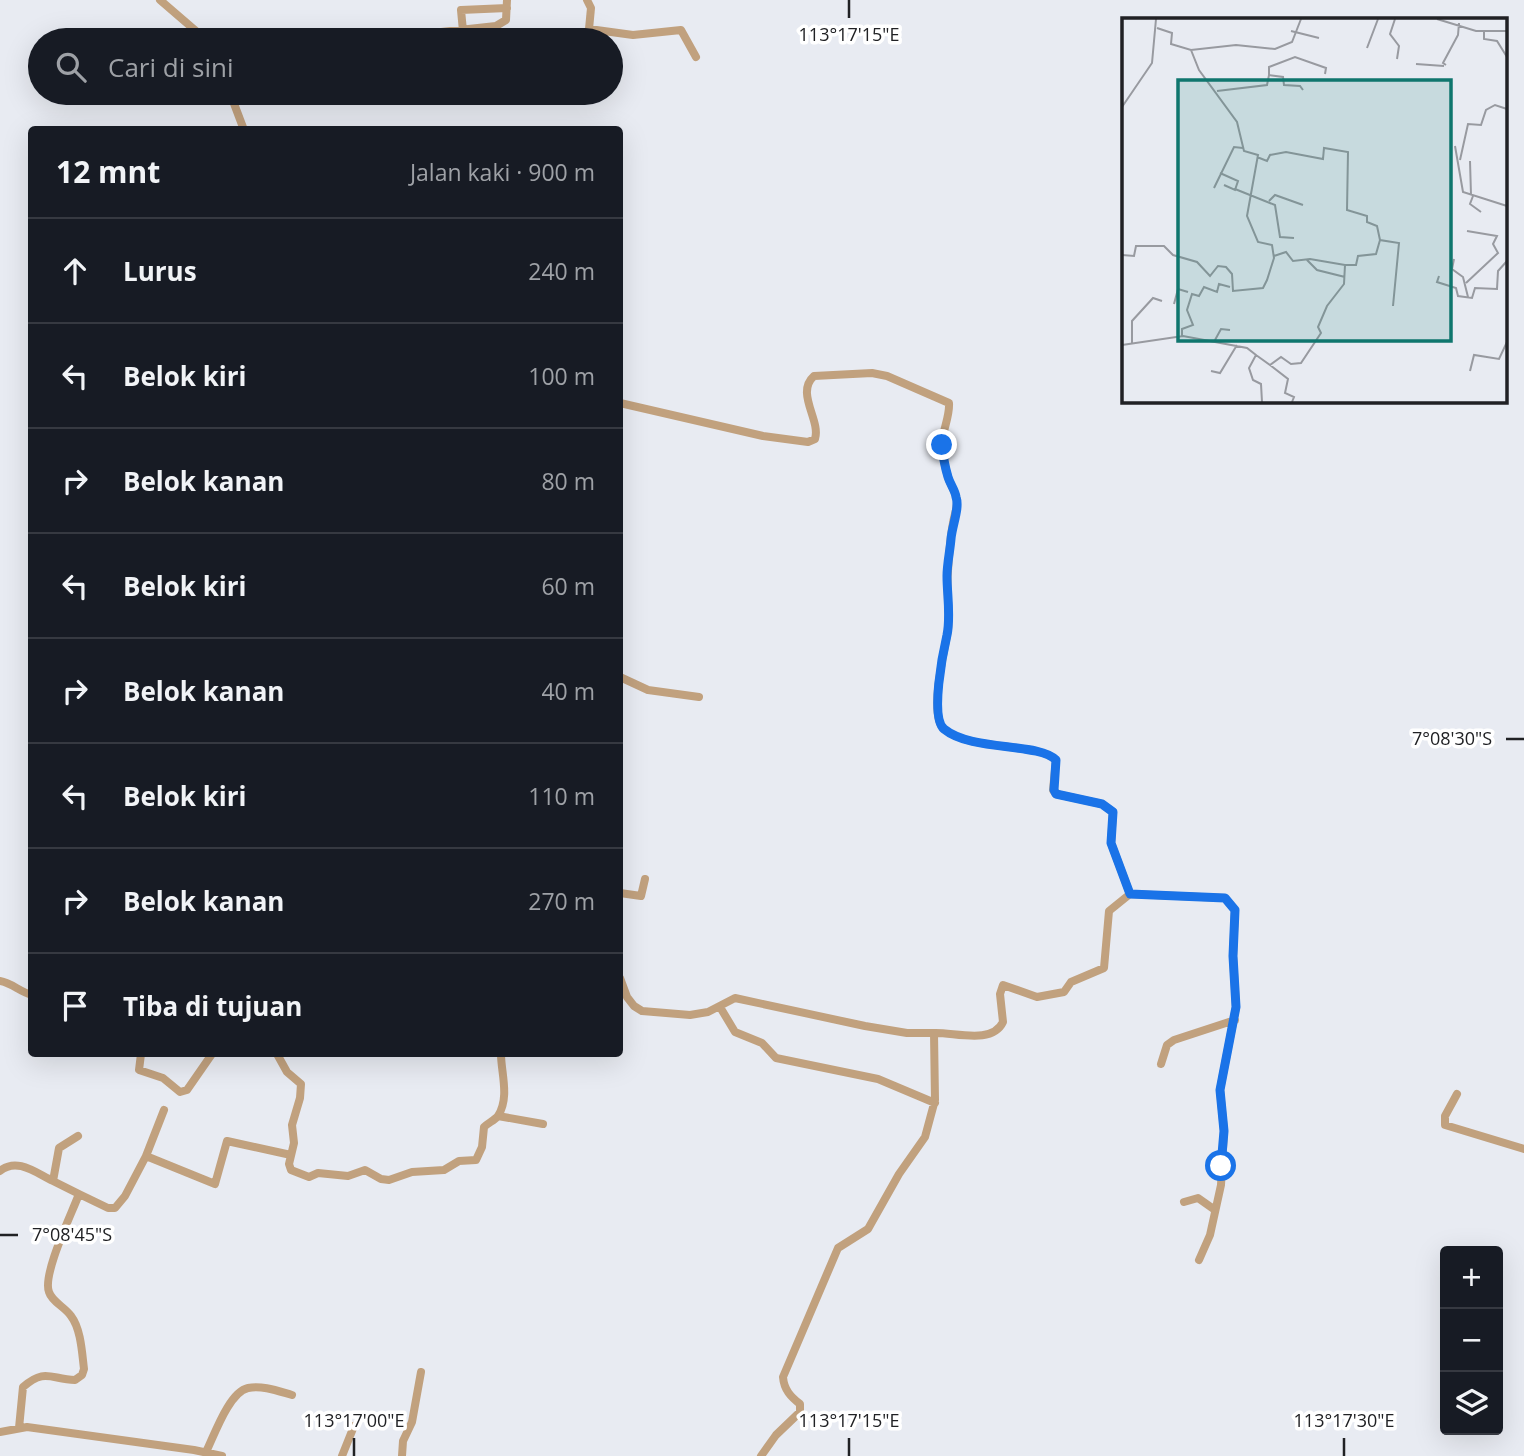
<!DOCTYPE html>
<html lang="id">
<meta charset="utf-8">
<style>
:root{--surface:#171b24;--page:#20242c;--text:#f1f3f6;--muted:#9ea1a6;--line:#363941}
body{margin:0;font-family:"Open Sans",sans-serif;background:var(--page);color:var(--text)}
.controls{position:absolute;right:21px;bottom:21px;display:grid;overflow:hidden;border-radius:7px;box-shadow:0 7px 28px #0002}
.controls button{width:63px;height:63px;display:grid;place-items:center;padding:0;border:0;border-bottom:2px solid var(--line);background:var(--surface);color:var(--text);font:35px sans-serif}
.stop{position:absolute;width:21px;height:21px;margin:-16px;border:5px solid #1a73e8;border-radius:50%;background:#fff}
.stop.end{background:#1a73e8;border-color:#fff;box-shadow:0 2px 7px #0008}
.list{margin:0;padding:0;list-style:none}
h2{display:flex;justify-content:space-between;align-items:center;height:91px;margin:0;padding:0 28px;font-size:30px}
h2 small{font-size:23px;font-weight:400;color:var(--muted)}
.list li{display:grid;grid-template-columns:46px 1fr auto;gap:21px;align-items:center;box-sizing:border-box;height:105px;padding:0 28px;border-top:2px solid var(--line)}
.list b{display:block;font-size:26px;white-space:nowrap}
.list em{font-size:23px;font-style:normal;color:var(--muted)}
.icon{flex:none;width:38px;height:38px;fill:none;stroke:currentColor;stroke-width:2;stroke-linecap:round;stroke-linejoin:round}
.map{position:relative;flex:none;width:1524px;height:1456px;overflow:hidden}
.search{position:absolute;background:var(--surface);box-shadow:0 7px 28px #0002;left:28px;top:28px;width:595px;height:77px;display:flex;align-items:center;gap:18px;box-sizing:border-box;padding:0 24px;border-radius:38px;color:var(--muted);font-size:26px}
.panel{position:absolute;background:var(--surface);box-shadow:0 7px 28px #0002;left:28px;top:126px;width:595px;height:931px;border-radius:7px}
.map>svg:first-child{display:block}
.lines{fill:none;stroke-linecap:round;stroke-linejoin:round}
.minor{stroke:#c1a17e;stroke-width:8}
.route{stroke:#1a73e8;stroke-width:9}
.ticks{fill:none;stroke:#202124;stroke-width:2.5}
.inset-road{fill:none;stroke:#989aa0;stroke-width:2}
.view{fill:#0f766e;fill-opacity:0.15;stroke:#0f766e;stroke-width:3.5}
.inset-edge{fill:none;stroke:#202124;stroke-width:3.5}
.ticks-label{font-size:18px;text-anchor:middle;fill:#202124;stroke:#fff;stroke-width:7;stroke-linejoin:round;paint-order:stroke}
</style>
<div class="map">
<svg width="1524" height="1456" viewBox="0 0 1524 1456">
<rect width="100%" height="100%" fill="#e8ebf2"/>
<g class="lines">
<path class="minor" d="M160 0 196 31 204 40
M587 0 591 8 589 29 633 35 681 30 696 57
M463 31 461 10 507 8
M368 40 496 26 506 20 507 0
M230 93 244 130
M620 403 763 436 808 442 815 439C821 420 795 393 814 376L872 373 887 376 949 403C950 417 942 431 942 445 942 455 945 467 948 477 950 485 957 493 957 502 957 509 954 516 953 523 950 538 949 555 948 571 946 590 950 610 948 630 945 648 928 716 944 729 972 752 1038 742 1056 760L1053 790 1056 794 1102 804 1113 812 1111 843 1130 894 1225 898 1235 910 1233 956 1236 1007 1220 1090 1224 1131 1221 1185 1210 1235 1199 1260
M620 677 648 690 699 697
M620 893 641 896 645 879
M620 978 627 997 634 1006 642 1011 690 1015 708 1012 735 998 865 1026 907 1033H934
M0 981C12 983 20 992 32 995
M720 1007 735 1032 762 1043 776 1058 878 1079 935 1103
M141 1054 139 1070 163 1078 180 1092 187 1090 212 1054
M277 1054 287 1072 301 1084 300 1098 292 1125 294 1143 289 1164 291 1170 309 1177 318 1173 348 1176 365 1170 381 1179 389 1180 412 1172 444 1170 459 1161 476 1160 482 1147 484 1127C488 1123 495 1120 498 1116 510 1097 501 1073 501 1054
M1161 1064 1167 1045 1174 1040 1235 1020
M1457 1094 1445 1116V1125L1524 1149
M498 1116 543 1124
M78 1136 59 1148 53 1181 79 1194
M146 1156 164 1110
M0 1171C17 1157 36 1173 53 1181
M1184 1202 1198 1198 1215 1210
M19 1428 23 1387C45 1368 50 1379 75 1380L82 1375 84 1369C82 1353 81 1329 71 1316 65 1307 52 1302 49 1292 42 1275 72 1213 79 1194L108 1208H115L125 1196 146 1156 215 1184 227 1141 291 1155
M0 1432 27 1427 194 1450 222 1456
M206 1452C214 1436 229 1392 248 1388 262 1385 278 1391 292 1395
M342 1456 354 1426
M402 1456 403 1441 412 1422 421 1372
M761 1456 776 1435 800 1412V1404C791 1397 784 1390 783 1377L838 1248 868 1229 899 1174 925 1137 935 1100 934 1033C954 1032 992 1045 1003 1022L1000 994 1003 985 1037 997 1064 992 1071 982 1104 968 1109 911 1130 894"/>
</g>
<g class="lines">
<path class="route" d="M942 445C943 456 945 467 948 477 950 484 955 490 956 497 960 508 952 526 951 539 950 551 947 564 947 576 947 595 951 616 947 635 943 652 930 717 944 729 972 752 1038 742 1056 760L1054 790 1056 794 1102 804 1113 812 1111 843 1130 894 1225 898 1235 910 1233 956 1236 1007 1220 1090 1224 1131 1221 1166"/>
</g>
<path class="ticks" d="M849 0V18M1506 739H1524M0 1235H18M354 1438V1456M849 1438V1456M1344 1438V1456"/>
<g transform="translate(1122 18)">
<rect width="385" height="385" fill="#e8ebf2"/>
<path class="inset-road" d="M273 1 268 16 277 28 275 41M315 1 354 13H385M35 10 50 15 49 26 69 32 114 27 153 31 170 24 179 1M169 13 197 20M362 14V21L375 23 385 39M245 30 256 1M294 46 322 48M324 47 321 45 336 17 337 5M147 57V49L173 39 204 50 203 56M95 73 145 67 147 57 161 59 162 67 178 68 181 72M0 89 30 45 34 1M333 128 341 174 385 188M135 139 145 143 148 137 164 134 201 141 202 130 226 134 225 192 245 198V204L255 208 258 222 277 225 271 288M338 142 346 106 359 107 364 92 373 87 385 91M348 143 349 177M98 155 116 163 113 172 102 167M92 170 112 129 121 130M113 171 153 187 158 219 172 220M351 178 348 186 359 194M147 183 153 177 181 187M0 237 12 238 14 228H42L51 237 75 244 88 258 96 248 104 249 110 256 111 273 141 270 145 262 152 240 150 227 136 224 125 198 136 137 122 133 115 104 77 52 69 32M152 238 164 234 171 243 188 241 223 247M332 241 330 251 341 259 346 279M185 242 195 252 223 259M317 258 315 264 334 270 336 278 350 280 353 270 375 271 376 253 385 243M344 265 376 235 371 226 375 218 345 213M52 286 56 271 66 274M60 318V311L71 307 65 292 70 276 77 278 82 269 95 274 97 266 108 269M93 322 99 311 108 312M10 325V303L31 280 40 283M0 327 61 318 125 330 134 337 127 350 131 362 139 366 140 384M134 337 148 347 159 339 169 346 179 345 199 315 196 309 205 288 222 266 223 247H234L236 238 254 236 258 222M148 347 166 361 163 375 172 379 170 384M89 353 98 355 115 327M348 353 352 337 377 341 385 324"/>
<path class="view" d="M56 62H329V323H56Z"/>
<rect width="385" height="385" class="inset-edge"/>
</g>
<g class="ticks-label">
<text x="849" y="41">113°17'15"E</text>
<text x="1452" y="745">7°08'30"S</text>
<text x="72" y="1241">7°08'45"S</text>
<text x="354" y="1427">113°17'00"E</text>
<text x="849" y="1427">113°17'15"E</text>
<text x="1344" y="1427">113°17'30"E</text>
</g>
</svg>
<div class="controls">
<button>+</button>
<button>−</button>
<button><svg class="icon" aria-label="layers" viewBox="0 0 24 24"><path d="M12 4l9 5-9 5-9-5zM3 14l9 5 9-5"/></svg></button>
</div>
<div class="stop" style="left:1221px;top:1166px"></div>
<div class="stop end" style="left:942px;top:445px"></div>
<div class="search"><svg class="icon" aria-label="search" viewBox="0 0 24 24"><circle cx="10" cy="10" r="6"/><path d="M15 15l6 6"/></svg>Cari di sini</div>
<section class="panel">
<h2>12 mnt<small>Jalan kaki · 900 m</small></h2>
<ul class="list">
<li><svg class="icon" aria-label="ahead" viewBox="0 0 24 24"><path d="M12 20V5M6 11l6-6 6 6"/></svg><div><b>Lurus</b></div><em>240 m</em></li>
<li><svg class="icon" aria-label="left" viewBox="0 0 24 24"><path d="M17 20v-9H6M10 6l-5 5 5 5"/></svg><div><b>Belok kiri</b></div><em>100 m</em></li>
<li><svg class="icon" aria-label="right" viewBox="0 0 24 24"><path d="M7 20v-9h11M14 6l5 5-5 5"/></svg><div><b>Belok kanan</b></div><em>80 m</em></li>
<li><svg class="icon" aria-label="left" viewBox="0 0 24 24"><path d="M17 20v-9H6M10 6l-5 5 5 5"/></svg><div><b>Belok kiri</b></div><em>60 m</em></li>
<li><svg class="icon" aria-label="right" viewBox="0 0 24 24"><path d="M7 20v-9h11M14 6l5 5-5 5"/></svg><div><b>Belok kanan</b></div><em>40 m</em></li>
<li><svg class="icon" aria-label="left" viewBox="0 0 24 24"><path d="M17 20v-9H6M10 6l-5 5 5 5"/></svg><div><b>Belok kiri</b></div><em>110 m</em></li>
<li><svg class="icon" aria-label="right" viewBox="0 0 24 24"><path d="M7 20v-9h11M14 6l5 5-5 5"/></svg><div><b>Belok kanan</b></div><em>270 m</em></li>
<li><svg class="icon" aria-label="arrive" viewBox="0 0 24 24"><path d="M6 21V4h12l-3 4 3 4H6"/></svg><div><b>Tiba di tujuan</b></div></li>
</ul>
</section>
</div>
